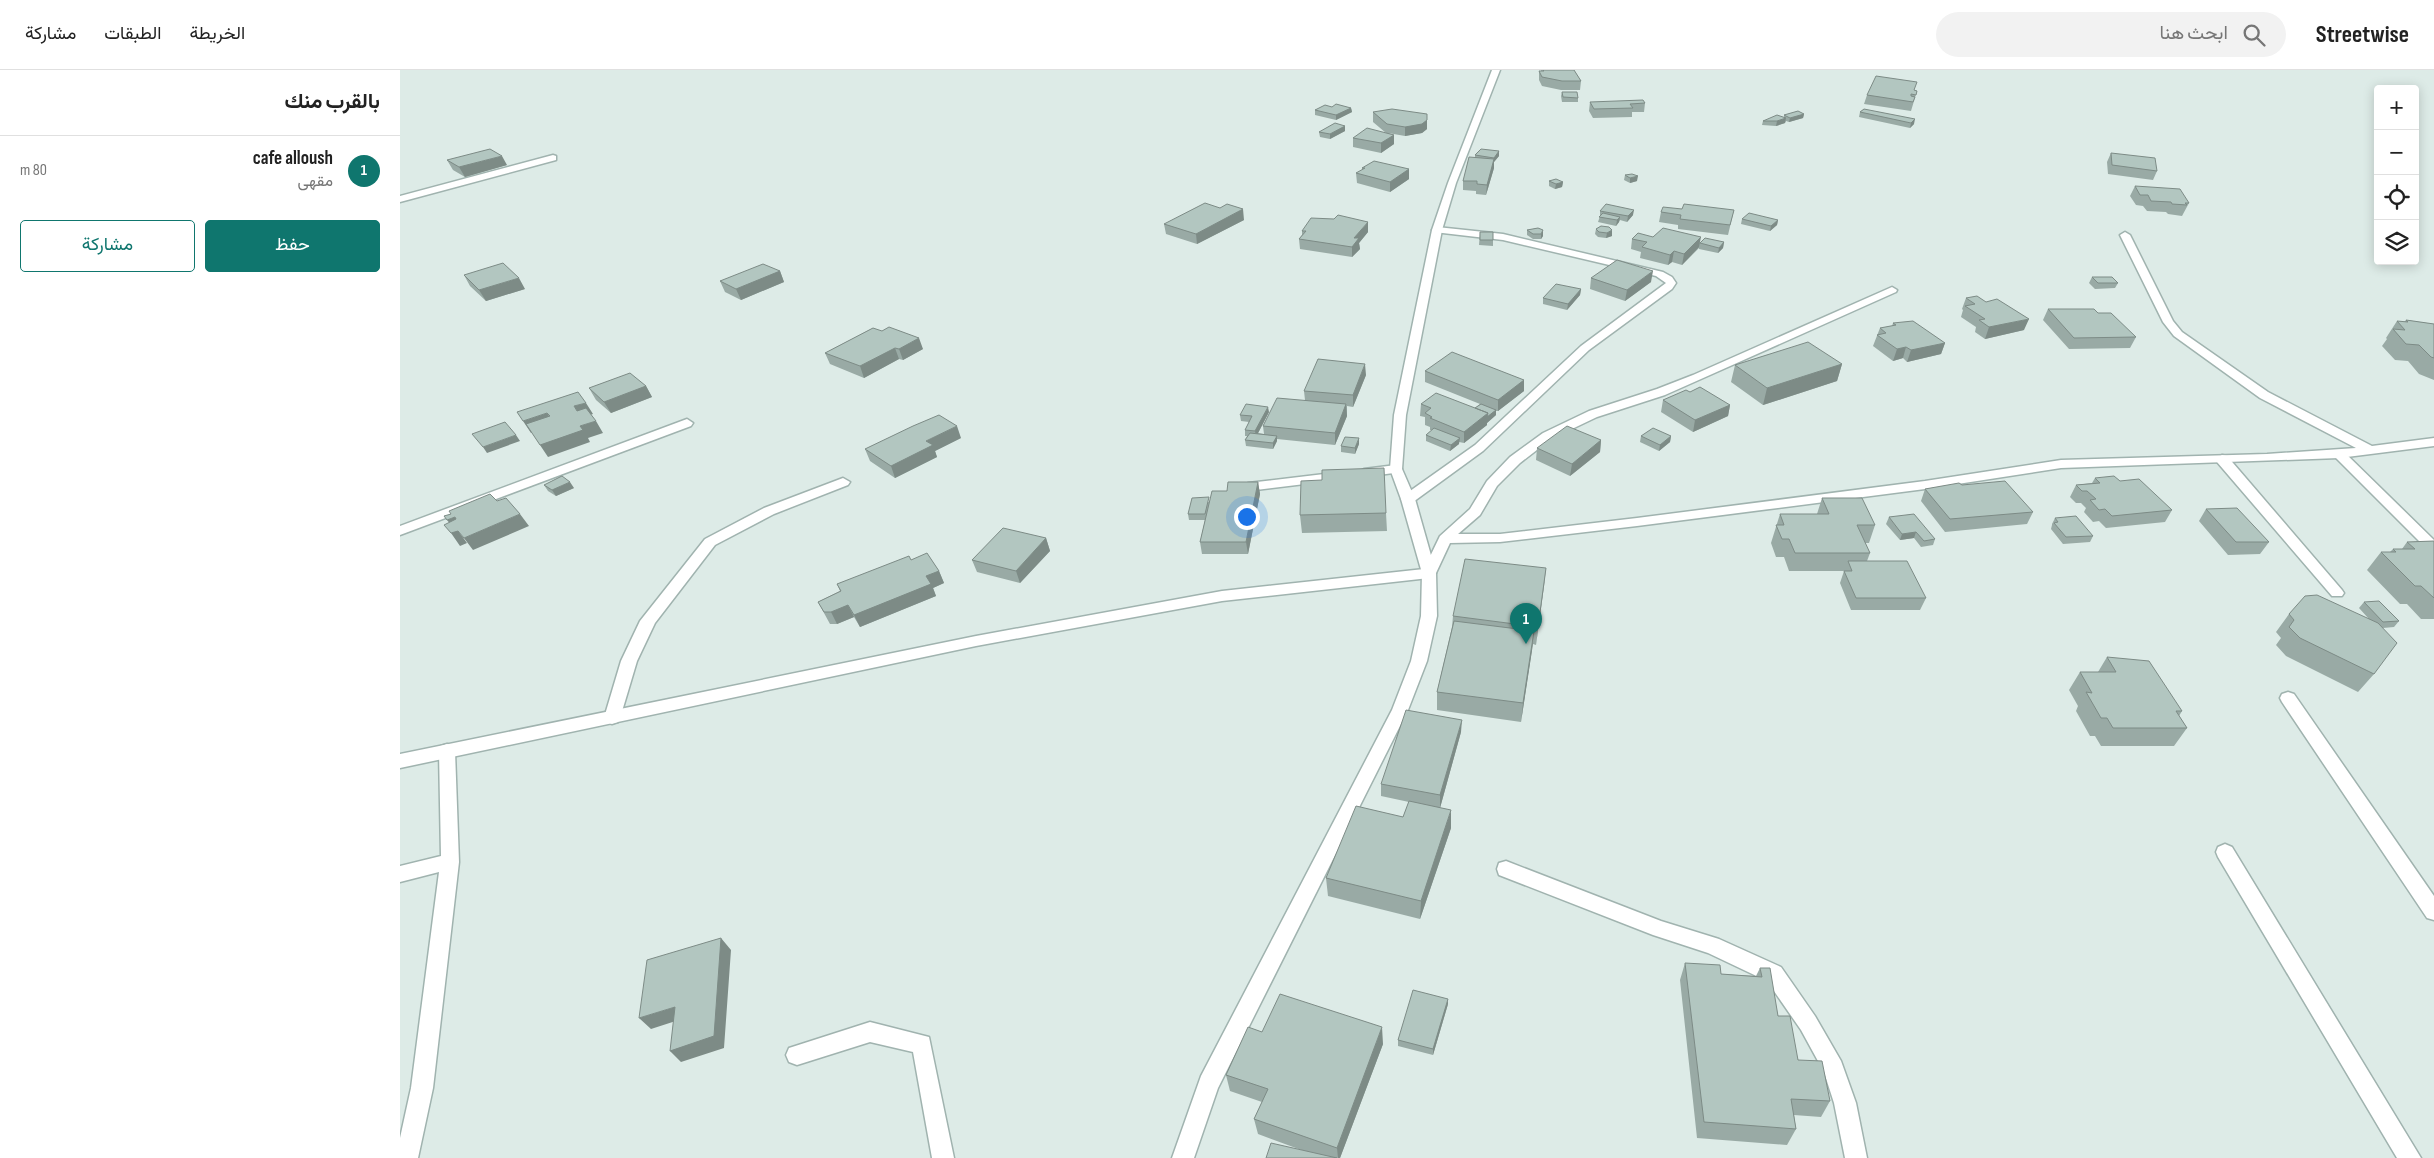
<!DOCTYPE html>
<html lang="ar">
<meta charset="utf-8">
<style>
:root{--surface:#fff;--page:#f2f2f2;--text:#222;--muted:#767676;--line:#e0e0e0;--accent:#0f766e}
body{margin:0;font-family:"Sofia Sans Condensed",Vazirmatn,sans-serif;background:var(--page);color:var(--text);direction:rtl}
.controls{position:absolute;right:15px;top:15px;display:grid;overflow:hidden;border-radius:5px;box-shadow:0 2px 12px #0003}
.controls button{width:45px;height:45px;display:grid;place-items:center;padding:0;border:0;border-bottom:1px solid var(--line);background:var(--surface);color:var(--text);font:25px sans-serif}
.you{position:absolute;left:846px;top:446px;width:18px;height:18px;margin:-12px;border:4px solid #fff;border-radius:50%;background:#1a73e8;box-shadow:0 0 0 8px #1a73e833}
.badge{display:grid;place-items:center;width:32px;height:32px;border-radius:50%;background:var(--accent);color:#fff;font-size:16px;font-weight:700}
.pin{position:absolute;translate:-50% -41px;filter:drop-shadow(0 1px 2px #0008)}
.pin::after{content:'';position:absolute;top:26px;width:18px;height:15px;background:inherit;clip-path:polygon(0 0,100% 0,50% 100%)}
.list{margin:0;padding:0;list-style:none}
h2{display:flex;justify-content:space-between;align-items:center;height:65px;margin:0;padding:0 20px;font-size:21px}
h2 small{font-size:16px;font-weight:400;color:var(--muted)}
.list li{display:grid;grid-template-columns:32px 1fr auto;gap:15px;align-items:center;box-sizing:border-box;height:70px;padding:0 20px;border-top:1px solid var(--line)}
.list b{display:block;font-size:19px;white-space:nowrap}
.list p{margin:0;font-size:16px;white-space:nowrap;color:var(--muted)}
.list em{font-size:16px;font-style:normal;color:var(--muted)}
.actions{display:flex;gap:10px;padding:15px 20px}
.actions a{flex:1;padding:11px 0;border:1px solid var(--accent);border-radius:5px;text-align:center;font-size:18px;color:var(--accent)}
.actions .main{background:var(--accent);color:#fff}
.icon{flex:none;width:28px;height:28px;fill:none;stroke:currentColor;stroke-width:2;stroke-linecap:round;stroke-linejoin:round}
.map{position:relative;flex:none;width:2034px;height:1088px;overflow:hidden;direction:ltr}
header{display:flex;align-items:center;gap:30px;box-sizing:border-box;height:70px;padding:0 25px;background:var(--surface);border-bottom:1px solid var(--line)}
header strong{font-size:24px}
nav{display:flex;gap:28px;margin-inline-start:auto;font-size:18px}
.search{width:350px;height:45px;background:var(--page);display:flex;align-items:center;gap:12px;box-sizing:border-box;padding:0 18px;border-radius:28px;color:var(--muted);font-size:19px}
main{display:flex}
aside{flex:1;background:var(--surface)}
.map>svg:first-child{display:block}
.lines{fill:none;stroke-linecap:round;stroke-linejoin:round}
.service-casing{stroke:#a0b3af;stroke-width:3}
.minor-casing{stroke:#a0b3af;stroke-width:3}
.tertiary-casing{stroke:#a0b3af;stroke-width:3}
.service{fill:#fff;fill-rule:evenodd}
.minor{fill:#fff;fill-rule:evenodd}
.tertiary{fill:#fff;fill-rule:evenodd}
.wall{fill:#99aaa5}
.shaded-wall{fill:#7d8b86}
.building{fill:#b2c6c0;stroke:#7d8b86}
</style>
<header>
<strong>Streetwise</strong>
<div class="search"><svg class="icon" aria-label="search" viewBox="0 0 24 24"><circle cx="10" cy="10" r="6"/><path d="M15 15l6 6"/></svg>ابحث هنا</div>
<nav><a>الخريطة</a><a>الطبقات</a><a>مشاركة</a></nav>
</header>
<main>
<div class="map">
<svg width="2034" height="1088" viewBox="0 0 2034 1088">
<rect width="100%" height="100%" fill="#ddebe7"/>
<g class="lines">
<g class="service-casing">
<path id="service" d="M1939 380 1943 381 2034 470V482L2029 481 1935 387 1933 384 1935 381Z
M1822 385 1827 386 1942 520 1944 523 1942 526H1932L1817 392 1816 389Z
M996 395 1001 396 1002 399 1001 402 964 407 958 403 964 399Z
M941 402 948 406 946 409 848 421 841 417 848 413Z
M443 408 450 412 448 415 374 444 315 475 255 553 237 591 220 648 218 652 212 654 206 652 204 648 221 591 240 551 305 469 364 438Z
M1888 622 1894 624 2034 826V850L2027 848 1882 632 1880 628 1882 624Z
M47 674 53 676 55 681 59 792 33 1018 18 1088H0V1068L11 1018 39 802 0 812V796L41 786 39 681 41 676Z
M1825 774 1832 777 2021 1088H1997L1818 787 1816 782 1818 777Z"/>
</g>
<g class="minor-casing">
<path id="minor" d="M153 85 156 86V90L0 132V126Z
M1037 157 1103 164 1263 202 1272 207 1276 213 1272 219 1189 280 1083 381 1013 432H1003L1001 429 1003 426 1075 375 1181 276 1266 213 1256 206 1103 170 1034 162 1032 160Z
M1725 162 1730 165 1773 251 1782 262 1868 322 1972 376 2034 368V376L1939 388 1661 398 1525 419 1237 456 1100 472 1050 473 1036 503 1029 508 822 531 576 576 0 698V684L576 566 822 521 1024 499 1040 466 1070 439 1087 411 1110 387 1143 363 1189 341 1257 319 1293 305 1492 217 1497 220 1496 222 1301 309 1265 325 1197 347 1151 369 1120 393 1097 416 1080 445 1058 464H1100L1237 448 1525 411 1661 390 1867 384 1956 378 1860 328 1774 266 1763 252 1720 165Z
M287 349 293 353 291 356 0 465V456Z
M1106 791 1261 851 1319 869 1381 897 1415 946 1441 991 1456 1033 1467 1088H1445L1434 1033 1424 1002 1401 960 1367 911 1308 883 1253 865 1099 805 1097 799 1099 793Z
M470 952 529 967 554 1088H532L513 982 470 972 397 995 389 992 386 985 389 978Z"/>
</g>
<g class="tertiary-casing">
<path id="tertiary" d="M1092 0H1100L1056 113 1042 160 1006 345 1002 399 1015 429 1036 503 1037 546 1027 591 1008 640 818 1018 794 1088H772L801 1006 992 640 1011 591 1021 546 1022 503 1001 429 990 399 994 345 1032 160 1048 113Z"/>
</g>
<use href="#service" class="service"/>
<use href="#minor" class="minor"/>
<use href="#tertiary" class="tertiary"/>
</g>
<path class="wall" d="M1141 0H1174L1181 11 1180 20H1161L1142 16 1139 10V1H1141Z
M1515 20 1517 21 1511 41 1464 34 1467 25Z
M1162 22 1178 28V32H1162L1161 26Z
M1190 32 1245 33 1244 42H1232V47L1193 48 1189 41Z
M932 37 951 38 952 42 936 50 915 45V40Z
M1464 39 1514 54 1510 58 1459 47 1460 42Z
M973 42 1027 59 1022 63 1005 66 988 63 994 65V74L981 83 953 77V68L986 63 973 52Z
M1404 44 1403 48 1389 52 1386 51 1385 53 1376 56 1362 55 1363 51 1384 47V45Z
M945 56V61L930 69 920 67 919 62Z
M1099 81V86L1094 92V98L1086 125 1076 124V121L1063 120V111L1075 88V85Z
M1711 83 1757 101 1753 110 1708 104 1707 92Z
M47 90 107 95 65 107 53 100Z
M962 98 1009 99V109L990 122 957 113 956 103 962 100Z
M1225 105 1237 111 1230 113 1224 110Z
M1149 111 1163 112 1162 117 1155 119 1149 116Z
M1735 116 1789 133 1782 146 1768 144 1766 142 1747 141 1743 136 1736 135 1730 126Z
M820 138 844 150 797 174 766 164 764 154Z
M1282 139 1334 140 1328 165 1278 159V155L1259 152 1261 142Z
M1200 141 1233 145 1227 152 1220 150 1219 152 1216 156 1198 152 1200 146Z
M1342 149 1378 150 1377 155 1370 161 1341 154Z
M1201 156 1212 166 1206 168 1198 167 1195 164 1196 159Z
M1138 158 1143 166 1141 169H1133L1127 165V160Z
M902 161 968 162 959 173 960 179 952 187 900 179 899 169 902 165Z
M1080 162H1093V176L1079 175Z
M1253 167 1300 173 1324 172 1323 178 1318 183 1299 179V178L1282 195 1272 192 1268 195 1240 188 1241 182 1231 179 1232 169Z
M380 201 384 212 341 230 325 222 320 211Z
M64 205 125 219 86 231 70 216Z
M1692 207 1718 213 1715 218 1695 219 1689 213Z
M1191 208 1251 212 1225 231 1190 219Z
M1181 219 1180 225 1167 240 1143 234V228Z
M1566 228 1624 260 1585 269 1575 262 1576 257 1561 247 1563 240 1562 239Z
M1648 239 1698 243 1736 267 1730 278 1669 279 1643 250Z
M2006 250 2034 254V310L2019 304 2008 291 1995 290 1982 276 1987 269 1986 268 1997 251 2004 252Z
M1493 253 1545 273 1541 284 1507 292 1503 288 1493 291 1473 276 1480 258 1492 256Z
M473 258 523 279 503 290 499 289 464 308 430 294 425 283Z
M1442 294 1437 311 1363 335 1331 312 1335 295Z
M1025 301 1124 310V321L1098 341H1096V345L1087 353V355L1064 373 1059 372V374L1050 381 1026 371V365L1032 360H1030V357L1025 355V347L1020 346 1021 334 1075 338 1080 334 1025 312Z
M966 305 953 337 947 336V346L935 375 877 369V371L873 379 846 376 845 370 847 366H845V360L849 352 841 351 840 345 869 342 858 363 864 364 863 356 905 330 904 321Z
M246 316 252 327 211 343 196 330 189 318Z
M1290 322 1330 335 1328 346 1293 362 1261 342 1263 330Z
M1241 366H1271L1270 372 1259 381 1240 372Z
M561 368 535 381 537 387 495 408 470 391 465 379Z
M1201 370 1200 382 1170 406 1136 390 1137 378Z
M959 374 955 384 941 382V376Z
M1695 408 1720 411 1772 440 1765 452 1706 458 1699 451 1693 452 1684 442 1686 438 1681 433H1676L1670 427 1676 415 1692 413Z
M922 410 986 443 987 461 902 463 900 445Z
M858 412 860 424 848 484H802L800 472 805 450H789L788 444 827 421Z
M144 415 174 418 156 426 148 421Z
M1562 415 1633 442 1627 454 1545 462 1521 431 1525 419Z
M1422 428 1475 455 1469 473H1465L1470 483 1467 491 1526 528 1520 540H1451L1440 513 1444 501H1389L1384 487H1376L1371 473 1380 444H1417Z
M1806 439 1869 472 1860 484 1828 485 1799 451Z
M1489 447 1535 469 1533 475 1521 477 1514 468 1500 470 1486 454Z
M1655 448 1693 466 1690 472 1663 474 1651 459 1652 455V454Z
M646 468 650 481 620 513 577 502 572 490Z
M2034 471V549H2021L2007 534H2000L1967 500 1981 482H1990L1993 479H2002L2007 472Z
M511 490 539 501 544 513 533 518 536 526 460 557 454 547 437 554H430L418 532 440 521 437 514Z
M1146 498 1136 575 1133 574 1121 652 1037 640V622L1052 557 1053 546Z
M1964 532 1999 551 1994 557 1983 558 1974 604 1958 622 1886 586 1876 575 1881 568 1876 562 1889 544 1969 549 1959 538Z
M1707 587 1782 641 1779 646 1787 658 1774 676H1701L1695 666H1690L1676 641 1678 636 1669 620 1680 602H1698Z
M1061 662 1040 738 1051 758 1020 849 928 826 926 808 1003 747 1009 732 981 726V714Z
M1285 893 1321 904 1356 906 1360 898 1378 946 1398 990 1430 1031 1421 1047 1394 1045 1396 1059 1387 1075 1297 1068 1280 910Z
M1048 934 1033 985 998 976V970Z
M862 962 983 974 940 1088H866L904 1081 858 1064 854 1049 862 1032 830 1021 826 1005Z"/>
<path class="shaded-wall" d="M951 38 952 42 936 50V45Z
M1404 44 1403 48 1389 52 1390 48Z
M1386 48 1385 53 1376 56 1377 51Z
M1515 49 1514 54 1510 58 1511 53Z
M1027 50V59L1022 63 1005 66V57Z
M945 56V61L930 69V64Z
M994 65V74L981 83V73Z
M1099 81V86L1094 92V98L1086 125 1087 115 1094 88Z
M102 86 107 95 65 107 59 97Z
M1009 99V109L990 122V112Z
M1238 106 1237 111 1230 113V108Z
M1163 112 1162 117 1155 119 1156 114Z
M843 139 844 150 797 174 796 164Z
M1234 140 1233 145 1227 152 1228 146Z
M1220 147 1219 152 1216 156 1217 150Z
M1378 150 1377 155 1370 161 1371 156Z
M968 152V162L959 173 960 179 952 187V177L954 168Z
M1143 160V166L1141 169V164Z
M1212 160V166L1206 168 1207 163Z
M1301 167 1299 177 1282 195 1284 184Z
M1324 172 1323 178 1318 183 1319 178Z
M1274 181 1272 192 1268 195 1270 185Z
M380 201 384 212 341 230 336 219Z
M1253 201 1251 212 1225 231 1227 220Z
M119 208 125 219 86 231 79 220Z
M1181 219 1180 225 1167 240 1168 234Z
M1629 249 1624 260 1585 269 1589 257Z
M519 268 523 279 503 290 499 279Z
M1545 273 1541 284 1507 292 1511 280Z
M1506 277 1503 288 1493 291 1497 279Z
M495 278 499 289 464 308 460 296Z
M965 294 966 305 953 337V325Z
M1442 294 1437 311 1363 335 1367 318Z
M1124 310V321L1098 341V330Z
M246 316 252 327 211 343 204 332Z
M186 333 193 344 181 348 174 336Z
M946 334 947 346 935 375V363Z
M1330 335 1328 346 1293 362 1295 350Z
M868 337 869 342 856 367 855 361Z
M1096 340V345L1087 353V355L1064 373V362L1088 343Z
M147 343 155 354 131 363 123 351Z
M196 351 203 363 188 368 190 372 148 387 140 375 180 356Z
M557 356 561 368 535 381 537 387 495 408 491 396 526 371Z
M116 365 120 371 87 383 83 377Z
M877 366V371L873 379V373Z
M1271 366 1270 372 1259 381 1260 375Z
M959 368V374L955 384V378Z
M1060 368 1059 374 1050 381 1051 375Z
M1201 370 1200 382 1170 406 1172 394Z
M170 412 174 418 156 426 152 420Z
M858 412 860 424 848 484 846 472Z
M120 444 129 456 73 480 64 468Z
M55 447 64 459 59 462 67 473 60 476 51 463 56 461 47 450Z
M1516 462 1514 468 1500 470 1502 464Z
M646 468 650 481 620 513 616 501Z
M1146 498 1144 516 1136 575 1138 557Z
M539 501 544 513 533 518 536 526 460 557 454 545 526 506Z
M448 535 454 547 437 554 431 542Z
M1134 561 1132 580 1121 652 1123 633Z
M1062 650 1061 662 1040 738V725Z
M1051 740V758L1020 849 1021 831Z
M321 868 331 880 324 978 281 992 270 981Z
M1048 929V934L1033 985V979Z
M275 937 285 948 251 959 239 948Z
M982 957 983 974 940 1088H938L937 1078Z"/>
<path class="building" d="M1143 0H1174L1181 11H1162L1142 7 1139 1H1144Z
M1476 6 1517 12 1514 20 1517 21 1516 25 1511 24V26L1515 27 1513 32 1467 25Z
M1162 22H1177L1178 28 1163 27Z
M1243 30 1245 33 1230 34 1233 38 1194 39 1190 32Z
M936 34 951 38 936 45 915 40 925 35 932 37Z
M992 39 1027 44V50L1022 54 1005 57 987 54 973 42Z
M1464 39 1515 49 1511 53 1460 42Z
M1398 41 1404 44 1390 48 1384 45Z
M1377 45 1386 48 1377 51H1363Z
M935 53 945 56 930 64 919 62Z
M967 58 994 65 981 73 953 68Z
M90 79 102 86 59 97 47 90Z
M1081 79 1099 81 1094 88 1075 85Z
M1711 83 1755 88 1757 101 1712 95Z
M1069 87 1094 89 1087 115 1077 114V111H1063Z
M974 91 1009 99 990 112 956 103 965 98H962Z
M1232 104 1238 106 1230 108 1225 105Z
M1156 109 1163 112 1156 114 1149 111Z
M1735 116 1780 119 1789 133H1785L1787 135 1772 134 1771 132 1751 131 1748 125H1740Z
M805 133 820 138 827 134 843 139 796 164 764 154Z
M1206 134 1234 140 1228 146 1200 141Z
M1284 134 1334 140 1330 155 1280 149 1281 145 1261 142 1263 137 1282 139Z
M1203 143 1220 147 1217 150 1199 147Z
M1349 143 1378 150 1371 156 1342 149Z
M938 145 968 152 954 168H959L952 177 899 169 906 161H902L911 148 934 149Z
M1201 156 1209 157 1212 160 1207 163 1199 162 1196 159Z
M1138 158 1143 160 1141 164H1133L1127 160Z
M1263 158 1301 167 1284 184 1274 181 1270 185 1242 177 1247 172 1232 169 1238 163 1253 167Z
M1080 162H1093V170H1080Z
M1305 168 1324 172 1319 178 1300 173Z
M1217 190 1253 201 1227 220 1191 208Z
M103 193 119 208 79 220 64 205Z
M363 194 380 201 336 219 320 211Z
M1692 207H1712L1718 213H1698Z
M1156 214 1181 219 1168 234 1143 228Z
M1577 226 1586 232 1597 229 1629 249 1589 257 1579 250 1585 249 1565 236 1575 234 1566 228Z
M1648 239H1694L1698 243H1711L1736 267 1674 268Z
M2006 250 2034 254V288L2031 287 2019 275 2006 274 1993 259 2005 260 1997 251 2008 252Z
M1513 251 1545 273 1511 280 1506 277 1497 279 1477 265 1486 263 1480 258 1496 255 1493 253Z
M489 257 519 268 499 279 495 278 460 296 425 283 473 258 482 261Z
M1408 272 1442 294 1367 318 1335 295Z
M1052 282 1124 310 1098 330 1025 301Z
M918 289 965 294 953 325 904 321Z
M230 303 246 316 204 332 189 318Z
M1300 317 1330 335 1295 350 1263 330 1286 320 1290 322Z
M178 322 186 333 174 336 177 341 186 338 196 351 180 356 183 360 140 375 126 354 150 346 147 343 123 351 117 342Z
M1036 323 1088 343 1064 362 1030 348 1032 347 1025 343 1031 338 1021 334Z
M877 328 946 334 935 363 863 356Z
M846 334 868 337 855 361 845 360 852 346 840 345Z
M1081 334 1096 340 1087 347 1088 343 1075 338Z
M539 345 557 356 526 371 533 375 491 396 465 379 513 356Z
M105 352 116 365 83 377 72 364Z
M1167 356 1201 370 1172 394 1137 378Z
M1034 358 1060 368 1051 375 1026 365Z
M1253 358 1271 366 1260 375 1241 366Z
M850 363 877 366 873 373 845 370Z
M945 367 959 368 955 378 941 376Z
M984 398 986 443 900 445 901 411 922 410V400Z
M162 406 170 412 152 420 144 415Z
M1714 406 1720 411 1739 409 1772 440 1712 446 1705 439 1699 440 1690 430 1696 429 1687 421H1682L1676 415 1700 413 1695 408Z
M1605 411 1633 442 1550 449 1525 419 1559 413 1562 415Z
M828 412H858L846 472H800L812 421H827Z
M90 424 97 431 106 428 120 444 64 468 58 461 51 463 44 455 56 449 55 447 47 450 44 446 51 444 49 441Z
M809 427 805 444H788L792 428Z
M1422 428H1462L1475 455H1457L1470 483H1395L1389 469H1382L1376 455H1384L1380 444H1429Z
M1837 438 1869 472H1836L1806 439Z
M1514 444 1535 469 1524 471 1516 462 1502 464 1489 447Z
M1676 446 1693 466 1666 467 1654 453 1658 452 1655 448Z
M603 458 646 468 616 501 572 490Z
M2034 471V528L2021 516H2015L1981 482H1996L1993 479H2015L2007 472Z
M527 483 539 501 526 506 531 514 454 545 448 535 431 542H424L418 532 441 521 437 514 509 486 511 490Z
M1065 489 1146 498 1138 557 1053 546Z
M1448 491H1507L1526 528H1456L1444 501H1452Z
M1917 525 1978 553 1997 573 1974 604 1900 568 1889 557 1894 550 1889 544 1905 526Z
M1979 531 1999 551 1983 552 1964 532Z
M1054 551 1134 561 1123 633 1037 622Z
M1707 587 1749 591 1782 641H1776L1787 658H1713L1707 648H1701L1686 622 1692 623 1680 602H1716Z
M1006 640 1062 650 1040 725 981 714Z
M1009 731 1051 740 1021 831 926 808 956 736 1003 747Z
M321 868 314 966 270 981 275 937 239 948 247 890Z
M1285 893 1320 895 1321 904 1362 907 1360 898H1370L1378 946H1390L1398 990 1422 991 1430 1031 1391 1029 1396 1059 1304 1052Z
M1013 920 1048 929 1033 979 998 970Z
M880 924 982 957 937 1078 854 1049 868 1019 826 1005 848 957 862 962Z
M871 1073 937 1088H866Z"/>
</svg>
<div class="controls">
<button>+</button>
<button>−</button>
<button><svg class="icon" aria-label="locate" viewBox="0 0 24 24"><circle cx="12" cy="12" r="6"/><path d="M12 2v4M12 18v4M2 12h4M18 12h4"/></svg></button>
<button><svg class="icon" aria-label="layers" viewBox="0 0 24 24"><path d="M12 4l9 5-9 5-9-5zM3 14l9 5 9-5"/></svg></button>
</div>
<div class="you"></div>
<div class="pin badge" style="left:1126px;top:574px">1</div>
</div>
<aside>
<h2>بالقرب منك<small></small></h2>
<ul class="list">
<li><span class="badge">1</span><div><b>cafe alloush</b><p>مقهى</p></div><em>80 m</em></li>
</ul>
<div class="actions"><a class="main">حفظ</a><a>مشاركة</a></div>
</aside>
</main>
